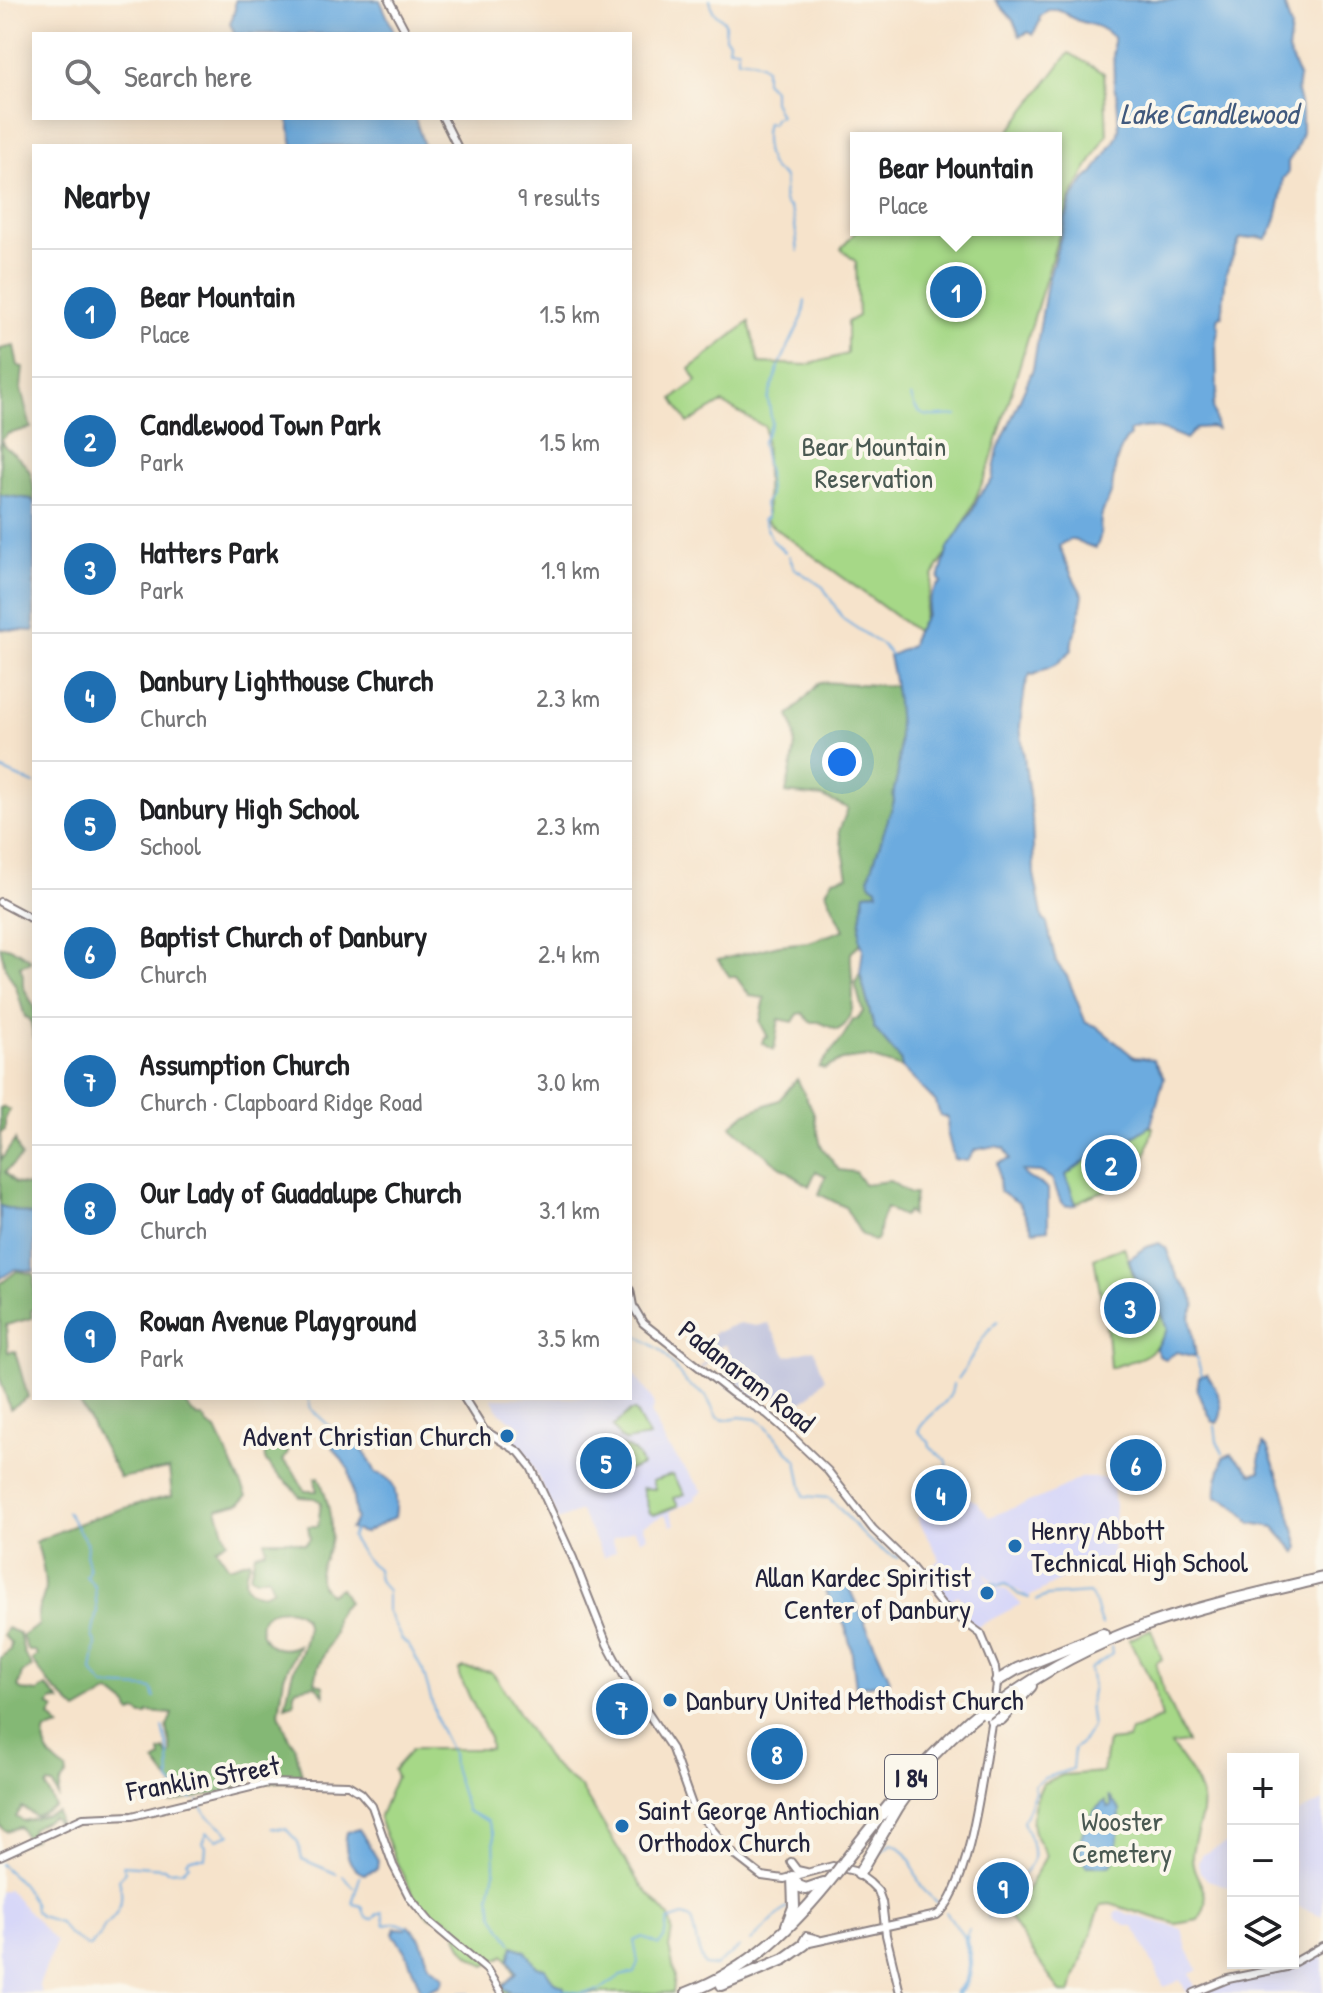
<!DOCTYPE html>
<meta charset="utf-8">
<style>
:root{--surface:#fff;--page:#f6f6f6;--text:#202124;--muted:#757577;--line:#e0e0e0;--accent:#1f6fb2}
body{margin:0;font-family:"Patrick Hand",sans-serif;background:var(--page);color:var(--text)}
.controls{position:absolute;right:24px;bottom:24px;display:grid;overflow:hidden;border-radius:0px;box-shadow:0 4px 20px #0003}
.controls button{width:72px;height:72px;display:grid;place-items:center;padding:0;border:0;border-bottom:2px solid var(--line);background:var(--surface);color:var(--text);font:40px sans-serif}
.you{position:absolute;left:842px;top:762px;width:28px;height:28px;margin:-20px;border:6px solid #fff;border-radius:50%;background:#1a73e8;box-shadow:0 0 0 12px #1a73e833}
.badge{display:grid;place-items:center;width:52px;height:52px;border-radius:50%;background:var(--accent);color:#fff;font-size:26px;font-weight:700}
.pin{position:absolute;translate:-50% -50%;border:4px solid #fff;box-shadow:0 2px 8px #0006}
.popup{position:absolute;left:850px;top:132px;width:212px;height:104px;box-sizing:border-box;display:grid;place-content:center;border-radius:0px;background:var(--surface);filter:drop-shadow(0 2px 6px #0005);font-size:26px;white-space:nowrap;color:var(--muted)}
.popup b{font-size:30px;color:var(--text)}
.popup::after{content:'';position:absolute;left:50%;top:100%;margin-left:-16px;border:16px solid transparent;border-top-color:var(--surface)}
.list{margin:0;padding:0;list-style:none}
h2{display:flex;justify-content:space-between;align-items:center;height:104px;margin:0;padding:0 32px;font-size:34px}
h2 small{font-size:26px;font-weight:400;color:var(--muted)}
.list li{display:grid;grid-template-columns:52px 1fr auto;gap:24px;align-items:center;box-sizing:border-box;height:128px;padding:0 32px;border-top:2px solid var(--line)}
.list b{display:block;font-size:30px;white-space:nowrap}
.list p{margin:0;font-size:26px;white-space:nowrap;color:var(--muted)}
.list em{font-size:26px;font-style:normal;color:var(--muted)}
.icon{flex:none;width:44px;height:44px;fill:none;stroke:currentColor;stroke-width:2;stroke-linecap:round;stroke-linejoin:round}
.map{position:relative;flex:none;width:1323px;height:1993px;overflow:hidden}
.search{position:absolute;background:var(--surface);box-shadow:0 4px 20px #0003;left:32px;top:32px;width:600px;height:88px;display:flex;align-items:center;gap:20px;box-sizing:border-box;padding:0 28px;border-radius:0px;color:var(--muted);font-size:30px}
.panel{position:absolute;background:var(--surface);box-shadow:0 4px 20px #0003;left:32px;top:144px;width:600px;height:1256px;border-radius:0px}
.map>svg:first-child{display:block}
.built{fill:#d7d7f8}
.industrial{fill:#bfc2dd}
.green{fill:#a6d887;stroke:#647d61;stroke-width:2}
.forest{fill:#84b874;stroke:#536d58;stroke-width:2}
.water{fill:#6cabdf;stroke:#47668d;stroke-width:2}
.lines{fill:none;stroke-linecap:round;stroke-linejoin:round}
.stream{stroke:#6cabdf;stroke-width:2}
.river{stroke:#6cabdf;stroke-width:5}
.secondary-casing{stroke:#8c8283;stroke-width:10}
.motorway-casing{stroke:#8c8283;stroke-width:14}
.secondary{stroke:#fff;stroke-width:6}
.motorway{stroke:#fff;stroke-width:10}
.motorway-bridge-casing{stroke:#8c8283;stroke-width:14;stroke-linecap:butt}
.motorway-bridge{stroke:#fff;stroke-width:10}
.poi-dot{fill:#1f6fb2;stroke:#fbf7ec;stroke-width:3}
.labels{text-anchor:middle;dominant-baseline:central;stroke-width:8;stroke-linejoin:round;paint-order:stroke}
.shield{fill:#fbf7ec;stroke:#636270;stroke-width:2}
.shield-label{font-size:26px;font-weight:bold;fill:#22223b}
.park-label{font-size:28px;fill:#4a5952;stroke:#fbf7ec}
.street-label{font-size:28px;fill:#22223b;stroke:#fbf7ec}
.poi-label{font-size:28px;fill:#22223b;stroke:#fbf7ec;text-anchor:start}
.water-label{font-size:30px;font-style:italic;fill:#40597d;stroke:#fbf7ec}
</style>
<div class="map">
<svg width="1323" height="1993" viewBox="0 0 1323 1993">
<rect width="100%" height="100%" fill="#fbf7ec"/>
<filter id="ink" filterUnits="userSpaceOnUse"><feTurbulence type="fractalNoise" baseFrequency=".0125" numOctaves="2"/><feDisplacementMap in="SourceGraphic" scale="16" xChannelSelector="R" yChannelSelector="G"/><feConvolveMatrix kernelMatrix="1 2 1 2 8 2 1 2 1" color-interpolation-filters="sRGB"/></filter>
<filter id="wash" filterUnits="userSpaceOnUse"><feTurbulence type="fractalNoise" baseFrequency=".006" numOctaves="4" result="noise"/><feDisplacementMap in="SourceGraphic" scale="32" xChannelSelector="R" yChannelSelector="G"/><feGaussianBlur stdDeviation="1.8" result="paint"/><feColorMatrix in="noise" values="0 0 0 0 0 0 0 0 0 0 0 0 0 0 0 0 0 1.4 0 .05"/><feComposite in="paint" operator="in"/></filter>
<g filter="url(#wash)">
<rect width="100%" height="100%" fill="#f6e3cb"/>
<path class="built" d="M630 1369 651 1397 654 1407 651 1413 667 1446 703 1491 695 1496 696 1499 670 1512 675 1524 671 1526 665 1515 643 1525 648 1537 640 1540 634 1529 612 1539 616 1551 604 1557 580 1511 558 1520 529 1458 510 1441 523 1428 499 1412 491 1398H630Z
M1080 1478H1112L1115 1506 1112 1558 1071 1574 1029 1597 1006 1584 998 1586 984 1573 992 1586 1007 1590 1021 1604 977 1627 963 1617 971 1609 958 1595 946 1604 920 1573 940 1560 917 1517 963 1495 977 1502 989 1517 1050 1494Z
M1323 1801V1916L1293 1905V1815Z
M1233 1840V1888L1208 1880 1200 1872 1198 1863 1201 1855Z
M8 1889 56 1942 39 1985 42 1993H0V1892Z
M1118 1911 1182 1929 1187 1949 1198 1970 1190 1974 1196 1990 1187 1993 1180 1980 1164 1987 1138 1934 1132 1926H1126L1116 1919 1114 1914Z
M1319 1951 1323 1958V1993H1201L1229 1982 1282 1972Z"/>
<path class="industrial" d="M739 1323 756 1326 768 1323 787 1356 814 1349 825 1379 810 1396 792 1408 764 1387 751 1403 719 1381 734 1369 726 1345 721 1346 702 1369 700 1367 713 1351 704 1340 715 1333V1330L717 1332Z"/>
<path class="green" d="M1069 53 1104 73 1107 134 1069 201 989 467 967 518 933 576 922 622 916 631 767 522 765 427 722 403 688 423 673 399 697 381 690 369 749 322 759 363 807 365 847 354V322L858 316 856 262 841 249 857 230H1056V138H990L1007 134Z
M1148 1127H1153L1141 1174C1124 1190 1096 1189 1077 1203L1075 1202 1065 1175 1092 1156 1128 1141Z
M1124 1247 1135 1281 1153 1307 1162 1314 1167 1330C1150 1361 1141 1357 1110 1368L1107 1331 1094 1258Z
M630 1411H635L649 1437 626 1441 621 1439 613 1427Z
M613 1444C628 1448 636 1449 642 1465L617 1475 613 1474 600 1445Z
M672 1475 685 1494 674 1498 678 1506 654 1515 650 1513 642 1488 655 1489 652 1481Z
M1151 1629 1162 1659 1156 1663 1164 1693 1187 1743 1171 1745C1183 1761 1198 1779 1202 1799 1205 1818 1193 1836 1192 1855 1191 1881 1218 1892 1198 1920L1176 1924 1110 1904 1101 1905 1070 1993H1061L1010 1919 1046 1856C1044 1849 1041 1846 1037 1839 1027 1822 1035 1800 1043 1783L1063 1775 1103 1772 1108 1741 1128 1739 1131 1731C1143 1728 1149 1721 1162 1718L1153 1683 1129 1640Z
M463 1668 491 1672 498 1680 549 1762 581 1788 639 1883 669 1917 672 1930 669 1948 675 1975 673 1993H504L500 1988 515 1974 505 1955 485 1966C479 1961 469 1956 464 1949 449 1930 466 1919 429 1917 405 1887 392 1853 379 1818L396 1777 393 1770 412 1749H490L489 1736 459 1676V1670Z"/>
<path class="forest" d="M14 346 18 366 23 367 21 389 31 428 7 434 2 440 3 445C29 466 34 469 34 503L31 499 0 495V349Z
M820 682 895 686C900 713 900 743 898 770 898 782 892 789 894 801L870 883 877 888 878 892 865 893 860 927 861 943 851 953C849 975 863 1019 837 1030L819 1022H810L803 1013 798 1014 793 1022 779 1019 774 1050 762 1043 764 1037H768L760 1022 765 998 750 996 736 977H730L718 960 779 945 809 942 844 930 826 892 833 879 848 876 839 831 848 808 823 797 786 793C790 769 802 738 789 716Z
M0 946C10 946 22 954 31 960L29 963 20 966 23 975V986L34 1007V1039L30 1019 25 1017 16 987 5 967Z
M860 973 874 1028 900 1059 902 1068 867 1057 842 1060 824 1069 819 1067 843 1037 853 1020 857 1019 863 1012 855 983Z
M797 1079 813 1111 821 1146 839 1170 855 1172 864 1184 890 1181 910 1194H915L911 1216 908 1212 903 1216 886 1208 880 1224 878 1239 873 1241 861 1234 845 1207 819 1194 826 1176 816 1171 809 1186 773 1161 731 1126 746 1113 779 1100Z
M2 1107 10 1110 5 1118V1130L0 1133 1 1160 15 1140 21 1157 5 1172 15 1183 34 1187V1216L0 1206V1108Z
M17 1271 34 1274V1309L31 1311 32 1318 6 1325 8 1352 15 1351 28 1397 10 1409 0 1378V1284Z
M77 1398H179L197 1417H203L208 1425 216 1430 247 1496 240 1503 217 1509 227 1541 216 1548 229 1567 249 1560 250 1563C237 1584 252 1603 273 1589L268 1576 256 1579 250 1576 255 1553 266 1550 265 1540H289L305 1544 310 1539 308 1526H318L321 1502 314 1498 300 1497C293 1480 236 1456 283 1442L288 1453 283 1461 293 1470 305 1491H317L315 1478 319 1477C327 1498 335 1524 329 1547 326 1557 318 1566 319 1578 320 1585 325 1590 330 1594L340 1588 348 1602 341 1608 335 1618 334 1633 318 1667 315 1682 323 1686 324 1695 315 1685 297 1688 294 1692V1703L285 1706C288 1695 289 1685 292 1675 296 1659 322 1618 292 1610 285 1608 273 1610 268 1613 250 1622 266 1661 298 1645L284 1677 279 1713 289 1738 295 1746 302 1776H295L293 1781 258 1782 253 1767 235 1772 237 1789 171 1803 177 1791 155 1762 161 1758 160 1752 165 1750 168 1756 172 1754 167 1727 172 1714 148 1712 147 1715H141L137 1711 131 1713 128 1706 110 1692 77 1711 51 1686 32 1660 37 1655 35 1651H28L22 1636 39 1625C36 1605 40 1610 44 1594 47 1584 41 1551 35 1542 80 1521 124 1506 172 1496L169 1469 120 1478Z
M7 1628 19 1633 24 1653 32 1667 22 1673 18 1687 21 1690 38 1692 46 1686 60 1701 53 1700 49 1705 55 1709 50 1717 60 1727 46 1731C40 1747 53 1762 66 1770L67 1775 60 1784 58 1797 53 1785 48 1784 46 1787 55 1807 35 1816 22 1807 16 1817 23 1821 57 1812 58 1824 52 1817 31 1829 34 1839 27 1842 20 1827 6 1831 0 1826V1658L10 1650 11 1643 3 1635Z"/>
<path class="water" d="M235 0H380L395 34H235L230 24 235 9Z
M995 0H1283L1291 28 1288 51 1299 77 1297 92 1302 112V132L1296 150 1288 162V174L1283 178C1282 193 1276 229 1266 239L1259 237 1240 239 1226 273 1222 316 1219 317 1217 324 1219 327 1216 341 1217 391 1213 406 1217 429 1211 427 1196 428 1186 439C1168 431 1151 422 1129 432L1130 436C1117 447 1114 473 1112 489 1111 498 1103 507 1101 518 1099 531 1103 534 1096 548 1081 545 1073 533 1059 546 1066 563 1073 580 1083 595 1081 607 1079 619 1076 630 1074 638 1070 640 1072 650L1057 664 1033 675 1030 674 1025 687 1020 726 1032 817 1034 874 1043 919 1047 923 1056 962 1067 976 1086 1023 1096 1026 1134 1057 1153 1059 1164 1078 1151 1125 1128 1141 1092 1156 1066 1175 1076 1205 1067 1206 1061 1202 1052 1179 1040 1172 1022 1171C1028 1182 1039 1180 1048 1189V1229L1033 1231 1019 1203 1000 1192 998 1163 1010 1159 1005 1148 994 1146 975 1150 967 1161 954 1159 947 1132 948 1117 940 1116 936 1102 902 1068 900 1059 874 1028 860 973 863 948 860 941V927L865 893 878 892 877 888 870 883 869 877 894 801C891 789 898 782 898 770 901 732 898 694 889 656L911 646C912 634 920 627 925 617 930 604 928 592 942 582L939 579 948 548 972 512 979 496 992 480 998 450 1033 369 1047 284 1071 201 1085 180 1094 172 1117 137 1119 129 1117 96 1114 87 1113 37C1096 22 1089 26 1072 18 1066 15 1063 9 1055 9 1048 8 1044 13 1039 18L1040 21 1033 35 1029 32 1020 36 1013 20Z
M288 118H415L424 146H293Z
M0 495 31 499 34 503V631L0 629Z
M0 1206 34 1216V1271L15 1269 0 1279Z
M1159 1243 1166 1248 1178 1278 1190 1291 1195 1304 1190 1316 1196 1357 1177 1352 1166 1359 1160 1357 1156 1349 1167 1330C1165 1324 1163 1315 1160 1311 1144 1291 1136 1287 1129 1259L1147 1247Z
M1207 1374C1216 1388 1228 1408 1217 1423L1212 1421 1197 1390 1199 1377Z
M339 1434C360 1443 367 1453 376 1473 397 1477 398 1499 395 1517L364 1533 350 1529 356 1519 349 1470 333 1447Z
M1263 1444 1267 1447 1284 1491 1299 1547 1297 1553 1274 1527 1251 1523C1239 1510 1234 1502 1216 1497 1214 1482 1221 1472 1223 1457L1232 1454 1252 1474 1260 1471 1259 1461Z
M847 1583 888 1675 890 1680 888 1682 856 1687 851 1647 845 1626 824 1589Z
M1109 1796 1120 1810C1119 1824 1118 1857 1110 1866H1086C1071 1846 1087 1816 1103 1802L1105 1801 1108 1807 1112 1806Z
M359 1829 378 1860 377 1869 364 1874C348 1869 343 1847 347 1832Z
M409 1926 420 1938 429 1964 444 1977 441 1985 422 1993 405 1950 393 1934 396 1928 406 1929Z
M513 1946 526 1951 537 1967 545 1968 554 1982 564 1987V1993H511L502 1987 516 1973 509 1960Z"/>
<g class="lines">
<path class="stream" d="M710 0 713 11 725 22V37L729 41 728 48H738V60C746 58 759 61 765 68V81L773 89V101L780 116 774 118 772 124 767 122C763 134 765 157 773 169 775 172 780 173 783 176 788 185 781 192 784 201 788 212 786 200 791 210 796 219 796 240 798 251
M781 362 803 316 805 301
M779 366 768 399 772 423 762 443 768 473 769 497 764 504 767 518 763 519 772 540 785 552
M911 396C918 426 936 413 957 416
M789 556 794 568 823 587 843 619 882 645 891 655
M0 769 34 784
M630 1331 662 1351 686 1383 706 1396 717 1417 724 1420 739 1417 757 1419 765 1425 797 1461 804 1496 829 1498C853 1520 865 1546 899 1558
M1196 1357 1202 1375
M958 1379C972 1361 981 1334 998 1321
M308 1398 311 1409 338 1434
M1215 1426 1217 1441 1223 1453
M941 1504 960 1492C962 1481 952 1481 948 1476L952 1472 947 1467V1461L930 1447 929 1442 918 1431C927 1413 951 1406 953 1384
M935 1510 938 1506
M67 1512 87 1543 86 1557 89 1571 86 1576 95 1587 97 1611 92 1636 96 1644 92 1671 104 1686 147 1688 152 1689 155 1698
M354 1530 351 1537 366 1560 377 1569 379 1580 387 1592V1610L402 1640 409 1646 423 1671 439 1727 452 1753 453 1767 467 1811 488 1821 494 1834 495 1871 490 1895 493 1914 511 1943
M909 1561 921 1565
M992 1583 999 1586 1006 1584 1018 1594 1029 1598
M1037 1600 1047 1596 1089 1593C1097 1600 1096 1615 1102 1625
M163 1727 169 1754 170 1782 184 1796 192 1799
M198 1801 207 1815 229 1833
M272 1828 286 1829 298 1842 302 1859 337 1874
M877 1854 892 1844C914 1850 912 1875 924 1890 928 1895 934 1899 938 1903
M0 1864 21 1883 33 1901
M343 1876 354 1887
M360 1877 353 1900 354 1904 362 1906 366 1918 373 1919 377 1914 382 1912 385 1925 397 1923 408 1927
M34 1902 35 1911 40 1916 59 1922 68 1934 89 1947 100 1936 104 1926C120 1915 125 1900 119 1879L125 1871 123 1865 164 1868 167 1871 183 1870 189 1864 187 1861 190 1858H205L206 1846 203 1843 207 1832 217 1839 231 1834
M946 1912 963 1935 966 1937 969 1929
M987 1917C1009 1909 1009 1899 1019 1880 1022 1873 1031 1867 1033 1859 1035 1846 1028 1833 1023 1822L1035 1792 1034 1785 1044 1778 1072 1769 1074 1749 1082 1742 1092 1726 1089 1705 1093 1686 1090 1669 1112 1654 1111 1647
M751 1941 787 1907
M564 1990 581 1993 600 1990 620 1976 634 1973 638 1962 634 1941 643 1937 659 1945 664 1938 668 1921 683 1916 691 1919C695 1931 698 1957 705 1965L715 1966 740 1947
M438 1993H442
M460 1993H469"/>
<path class="river" d="M957 1993C976 1977 969 1958 966 1937"/>
</g>
</g>
<g filter="url(#ink)">
<g class="lines">
<g class="secondary-casing">
<path id="secondary" d="M389 0 407 34
M443 118 457 146
M0 902 34 920
M630 1290 633 1306 643 1323 732 1393 767 1414 781 1426 828 1471 873 1529 908 1563 942 1605 981 1634 995 1668 997 1684 994 1706
M464 1398 484 1430 519 1452 531 1467 573 1558 607 1644 629 1685 672 1749 692 1805 731 1852 762 1876 784 1879 833 1866 854 1871 870 1883 878 1891 882 1902 886 1935 900 1993
M0 1856 83 1818 132 1816 268 1783 348 1785 361 1793 372 1806 393 1865 410 1898 430 1922 487 1970 501 1993
M791 1862 797 1870 806 1872
M805 1944 937 1915C971 1890 984 1762 992 1718
M805 1944 803 1941 806 1936 818 1939
M1194 1993 1228 1979 1286 1967 1323 1946"/>
</g>
<g class="motorway-casing">
<path id="motorway" d="M997 1681 1017 1669 1103 1634
M1003 1701C1103 1626 1205 1606 1323 1578
M992 1720 1001 1719 1031 1686
M845 1861C889 1804 932 1749 989 1704
M859 1874 898 1807 920 1776
M794 1879 798 1886 806 1889 824 1883
M787 1925 794 1907 793 1877
M722 1985 784 1959 805 1944
M687 1993C751 1969 794 1926 836 1873"/>
</g>
<use href="#secondary" class="secondary"/>
<use href="#motorway" class="motorway"/>
<g class="motorway-bridge-casing">
<path id="motorway-bridge" d="M986 1714 1003 1701
M836 1873 845 1861"/>
</g>
<use href="#motorway-bridge" class="motorway-bridge"/>
</g>
</g>
<g class="poi-dot">
<circle cx="507" cy="1436" r="8"/>
<circle cx="1015" cy="1546" r="8"/>
<circle cx="987" cy="1593" r="8"/>
<circle cx="670" cy="1700" r="8"/>
<circle cx="622" cy="1826" r="8"/>
</g>
<g class="labels">
<rect class="shield" x="885" y="1755" width="52" height="44" rx="6"/>
<g class="shield-label">
<text x="911" y="1777">I 84</text>
</g>
<g class="park-label">
<text x="874" y="446">Bear Mountain<tspan x="874" dy="32">Reservation</tspan></text>
<text x="1122" y="1821">Wooster<tspan x="1122" dy="32">Cemetery</tspan></text>
</g>
<g class="street-label">
<text transform="translate(747 1376) rotate(38)">Padanaram Road</text>
<text transform="translate(203 1778) rotate(-10)">Franklin Street</text>
</g>
<g class="poi-label">
<text x="491" y="1436" text-anchor="end">Advent Christian Church</text>
<text x="1031" y="1530">Henry Abbott<tspan x="1031" dy="32">Technical High School</tspan></text>
<text x="971" y="1577" text-anchor="end">Allan Kardec Spiritist<tspan x="971" dy="32">Center of Danbury</tspan></text>
<text x="686" y="1700">Danbury United Methodist Church</text>
<text x="638" y="1810">Saint George Antiochian<tspan x="638" dy="32">Orthodox Church</tspan></text>
</g>
<g class="water-label">
<text x="1209" y="113">Lake Candlewood</text>
</g>
</g>
</svg>
<div class="controls">
<button>+</button>
<button>−</button>
<button><svg class="icon" aria-label="layers" viewBox="0 0 24 24"><path d="M12 4l9 5-9 5-9-5zM3 14l9 5 9-5"/></svg></button>
</div>
<div class="you"></div>
<div class="pin badge" style="left:956px;top:292px">1</div>
<div class="popup"><b>Bear Mountain</b>Place</div>
<div class="pin badge" style="left:1111px;top:1165px">2</div>
<div class="pin badge" style="left:1130px;top:1308px">3</div>
<div class="pin badge" style="left:941px;top:1495px">4</div>
<div class="pin badge" style="left:606px;top:1463px">5</div>
<div class="pin badge" style="left:1136px;top:1465px">6</div>
<div class="pin badge" style="left:622px;top:1709px">7</div>
<div class="pin badge" style="left:777px;top:1754px">8</div>
<div class="pin badge" style="left:1003px;top:1888px">9</div>
<div class="search"><svg class="icon" aria-label="search" viewBox="0 0 24 24"><circle cx="10" cy="10" r="6"/><path d="M15 15l6 6"/></svg>Search here</div>
<section class="panel">
<h2>Nearby<small>9 results</small></h2>
<ul class="list">
<li><span class="badge">1</span><div><b>Bear Mountain</b><p>Place</p></div><em>1.5 km</em></li>
<li><span class="badge">2</span><div><b>Candlewood Town Park</b><p>Park</p></div><em>1.5 km</em></li>
<li><span class="badge">3</span><div><b>Hatters Park</b><p>Park</p></div><em>1.9 km</em></li>
<li><span class="badge">4</span><div><b>Danbury Lighthouse Church</b><p>Church</p></div><em>2.3 km</em></li>
<li><span class="badge">5</span><div><b>Danbury High School</b><p>School</p></div><em>2.3 km</em></li>
<li><span class="badge">6</span><div><b>Baptist Church of Danbury</b><p>Church</p></div><em>2.4 km</em></li>
<li><span class="badge">7</span><div><b>Assumption Church</b><p>Church · Clapboard Ridge Road</p></div><em>3.0 km</em></li>
<li><span class="badge">8</span><div><b>Our Lady of Guadalupe Church</b><p>Church</p></div><em>3.1 km</em></li>
<li><span class="badge">9</span><div><b>Rowan Avenue Playground</b><p>Park</p></div><em>3.5 km</em></li>
</ul>
</section>
</div>
